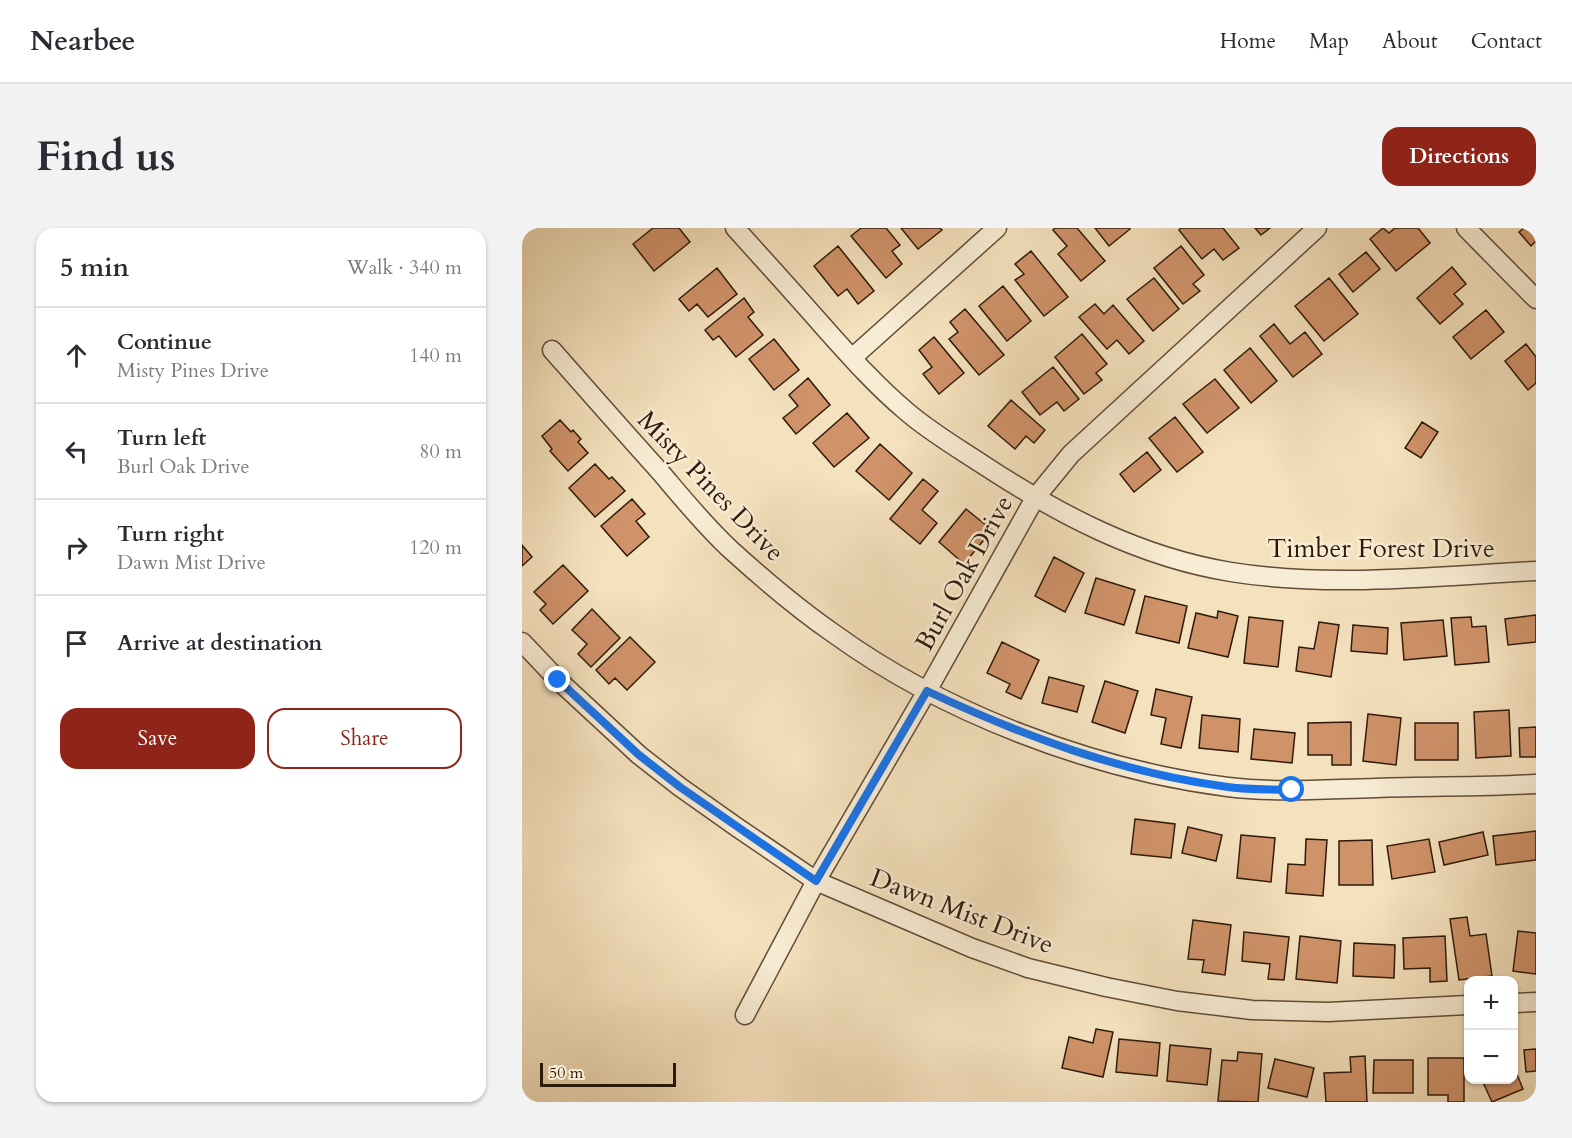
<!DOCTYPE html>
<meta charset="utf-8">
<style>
:root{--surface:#fff;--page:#f2f2f3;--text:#2b2b33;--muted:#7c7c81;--line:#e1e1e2;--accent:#8f2418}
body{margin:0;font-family:Cardo,serif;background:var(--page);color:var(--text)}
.controls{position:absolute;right:18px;bottom:18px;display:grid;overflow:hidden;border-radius:12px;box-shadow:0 2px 4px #0004}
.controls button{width:54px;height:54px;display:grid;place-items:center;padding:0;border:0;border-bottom:2px solid var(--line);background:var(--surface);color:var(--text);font:30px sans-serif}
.scale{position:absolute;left:18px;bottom:15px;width:136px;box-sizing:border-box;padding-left:6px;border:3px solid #2e1a0b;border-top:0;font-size:16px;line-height:21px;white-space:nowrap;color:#2e1a0b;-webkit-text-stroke:4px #f8ecd4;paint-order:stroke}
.stop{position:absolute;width:18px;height:18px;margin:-14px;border:4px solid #1a73e8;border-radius:50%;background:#fff}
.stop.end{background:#1a73e8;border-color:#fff;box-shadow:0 2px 6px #0008}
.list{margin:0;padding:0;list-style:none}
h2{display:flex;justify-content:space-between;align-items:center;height:78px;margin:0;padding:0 24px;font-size:26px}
h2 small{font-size:20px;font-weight:400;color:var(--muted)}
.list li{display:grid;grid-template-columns:39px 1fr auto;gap:18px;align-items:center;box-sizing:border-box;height:96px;padding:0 24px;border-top:2px solid var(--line)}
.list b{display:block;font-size:22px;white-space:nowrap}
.list p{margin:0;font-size:20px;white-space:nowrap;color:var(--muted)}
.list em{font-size:20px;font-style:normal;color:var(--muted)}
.actions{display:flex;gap:12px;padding:18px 24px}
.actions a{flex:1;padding:14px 0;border:2px solid var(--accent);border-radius:18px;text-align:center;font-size:21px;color:var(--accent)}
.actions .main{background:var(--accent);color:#fff}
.icon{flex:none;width:33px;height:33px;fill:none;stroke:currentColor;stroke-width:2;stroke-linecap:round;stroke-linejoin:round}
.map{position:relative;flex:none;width:1014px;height:874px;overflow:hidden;border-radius:18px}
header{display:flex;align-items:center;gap:36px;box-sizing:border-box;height:84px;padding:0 30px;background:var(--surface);border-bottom:2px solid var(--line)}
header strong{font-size:28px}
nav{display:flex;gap:33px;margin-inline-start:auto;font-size:21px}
.intro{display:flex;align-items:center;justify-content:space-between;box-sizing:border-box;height:144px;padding:0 36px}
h1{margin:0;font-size:42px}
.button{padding:15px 27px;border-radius:18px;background:var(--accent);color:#fff;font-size:21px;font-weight:700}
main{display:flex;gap:36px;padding:0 36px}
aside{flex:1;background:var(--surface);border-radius:18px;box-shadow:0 2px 4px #0004}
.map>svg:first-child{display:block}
.building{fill:#cf9269;stroke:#2e1a0b;stroke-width:1.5}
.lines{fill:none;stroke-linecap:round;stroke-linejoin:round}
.minor-casing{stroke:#604c38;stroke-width:21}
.minor{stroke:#f8ecd4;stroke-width:18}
.route{stroke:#1a73e8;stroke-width:8}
.labels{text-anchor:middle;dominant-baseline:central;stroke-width:5;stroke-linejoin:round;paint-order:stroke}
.street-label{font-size:26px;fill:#2e1a0b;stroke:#f8ecd4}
</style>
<header>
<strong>Nearbee</strong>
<nav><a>Home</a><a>Map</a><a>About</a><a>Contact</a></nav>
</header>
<div class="intro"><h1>Find us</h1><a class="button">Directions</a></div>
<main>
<aside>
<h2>5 min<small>Walk · 340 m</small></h2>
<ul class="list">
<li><svg class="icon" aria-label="ahead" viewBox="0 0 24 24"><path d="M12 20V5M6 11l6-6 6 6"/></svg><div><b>Continue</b><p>Misty Pines Drive</p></div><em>140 m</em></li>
<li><svg class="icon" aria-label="left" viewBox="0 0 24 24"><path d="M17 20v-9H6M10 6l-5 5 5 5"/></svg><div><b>Turn left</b><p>Burl Oak Drive</p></div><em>80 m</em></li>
<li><svg class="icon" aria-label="right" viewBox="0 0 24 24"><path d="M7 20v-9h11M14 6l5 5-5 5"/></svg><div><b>Turn right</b><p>Dawn Mist Drive</p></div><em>120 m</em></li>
<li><svg class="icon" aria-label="arrive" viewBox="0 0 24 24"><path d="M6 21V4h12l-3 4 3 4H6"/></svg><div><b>Arrive at destination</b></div></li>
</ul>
<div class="actions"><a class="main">Save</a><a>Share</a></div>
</aside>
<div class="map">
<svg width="1014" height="874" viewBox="0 0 1014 874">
<rect width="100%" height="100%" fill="#f4e1bd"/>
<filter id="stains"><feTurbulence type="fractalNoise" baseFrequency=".00333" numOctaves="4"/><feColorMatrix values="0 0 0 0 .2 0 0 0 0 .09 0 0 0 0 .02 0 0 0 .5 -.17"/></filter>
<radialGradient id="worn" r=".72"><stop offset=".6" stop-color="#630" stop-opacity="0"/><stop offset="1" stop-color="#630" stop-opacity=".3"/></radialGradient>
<path class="building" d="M131 0H157L168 14 132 43 111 16Z
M339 0H364L378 17 370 23 380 36 364 50 329 8Z
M379 0H418L420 2 396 21Z
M533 0H555L583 33 559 53 536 26 545 18 531 2Z
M573 0H608V1L587 18Z
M659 0H701L717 20 701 32 692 21 680 31 657 2Z
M733 0H748L739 7Z
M861 0 867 5 873 0H896L908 15 874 43 848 11Z
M1002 0H1014V13L1009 18 997 4Z
M316 18 352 63 336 76 325 61 316 68 292 38Z
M659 18 682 47 671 56 678 63 661 76 632 40Z
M509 23 546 69 522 88 493 52 502 46 493 36Z
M844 24 858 41 831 64 817 46Z
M930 39 944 56 932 66 941 76 918 96 895 70Z
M195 40 215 66 186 89 175 76 167 83 157 71Z
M632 50 657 81 631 103 605 71Z
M807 50 836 86 802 113 773 78Z
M481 58 509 93 485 113 457 78Z
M222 70 232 84 226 89 241 107 214 129 197 108 191 112 183 102Z
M573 76 582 86 591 77 622 113 607 126 595 112 585 121 557 89Z
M443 81 482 127 457 147 427 111 436 104 428 94Z
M964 82 982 104 949 131 931 109Z
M752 96 768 116 783 104 800 126 771 149 738 108Z
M560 106 585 136 574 145 580 152 562 166 533 129Z
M412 109 442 145 417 166 401 146 410 139 397 122Z
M252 111 277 142 252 162 227 131Z
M1004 116 1014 129V155L1006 162 983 133Z
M728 120 755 153 729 175 702 142Z
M531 139 557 171 542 183 535 174 518 187 500 164Z
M286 150 308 177 274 206 261 190 276 178 267 167Z
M693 151 717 180 685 205 661 176Z
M489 172 523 202 512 215 504 208 493 221 466 198Z
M325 185 347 210 312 239 291 215Z
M653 189 681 224 655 244 627 210Z
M38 192 49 204 51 202 59 211 56 214 66 225 46 243 28 223 30 221 20 208Z
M900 194 916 204 899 230 883 220Z
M358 216 390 245 367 272 334 243Z
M625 224 639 242 612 264 598 246Z
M73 236 87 251 90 249 103 263 73 289 47 260Z
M401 251 416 263 400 282 415 295 398 316 368 291Z
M110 271 123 286 114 293 127 309 105 328 79 298Z
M444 281 470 302 442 336 417 314Z
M0 317 10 329 0 338Z
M532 329 562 345 543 384 513 368Z
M41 337 66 363 31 396 18 382 24 376 12 364Z
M574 350 613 362 602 397 563 385Z
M623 368 665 378 657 415 614 405Z
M70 381 98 410 69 439 56 426 65 416 50 402Z
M696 383 716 388 706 429 666 420 674 385 695 390Z
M1014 387V414L986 417 983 391Z
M727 389 761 393 756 439 722 435Z
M949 389 950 399 964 398 967 434 933 437 929 390Z
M921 392 925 428 882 432 879 395Z
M797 394 817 397 809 449 774 443 777 419 792 421Z
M831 397 866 400 865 426 829 423Z
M108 409 133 434 105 462 93 450 87 456 74 442Z
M480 414 517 432 499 471 484 464 488 456 465 445Z
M527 449 562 458 555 484 520 475Z
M583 453 616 463 603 505 570 494Z
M634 461 670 469 659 520 639 516 644 490 629 487Z
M987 482 989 528 954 530 952 484Z
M846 486 879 490 874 537 841 533Z
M680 487 718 491 716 524 677 520Z
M829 494V537H810V527H786V495Z
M893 495H936V532H893Z
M1014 499V529H998L997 500Z
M732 501 773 505 770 535 729 531Z
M613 591 653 596 649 630 609 626Z
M666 599 700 607 694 633 660 625Z
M1014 603V632L974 637 971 608Z
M961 604 966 627 922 637 917 614Z
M719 607 753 610 749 654 715 650Z
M784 611 805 612 801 668 764 665 766 636 783 637Z
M907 611 913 644 870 651 865 618Z
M850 612 851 657H817V613Z
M945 689 948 708 964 706 970 748 937 752 928 691Z
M671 692 709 697 703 747 680 744 682 732 666 731Z
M996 703 1014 705V746L991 743Z
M722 704 767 709 762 752 746 751 748 736 720 733Z
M778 708 819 713 815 755 774 751Z
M923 708 925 753 908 754V740L882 741 881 710Z
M832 715 873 717 872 750 831 748Z
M574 801 591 804 581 849 540 840 547 809 571 815Z
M597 811 638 815 635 848 594 844Z
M648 817 689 821 685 857 645 853Z
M1014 821V843L1004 844 1002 822Z
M716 824 740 826 736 874 696 873 700 832 715 833Z
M843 828 845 874H804L802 845 829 844 828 829Z
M906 830H942V874H926V867H906Z
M753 831 792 840 785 869 746 860Z
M852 832H891V865H851Z
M992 839 1001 861 970 874 960 852H992Z"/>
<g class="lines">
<g class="minor-casing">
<path id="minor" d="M213 0C242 32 271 64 300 97 326 126 353 157 384 183 407 203 434 219 460 236 536 286 617 329 709 344 807 360 914 348 1014 343
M944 0 1014 71
M30 122C67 164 103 205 140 246 162 272 184 299 209 322 241 351 275 380 311 405 421 485 571 542 706 559 755 565 805 561 854 560 907 558 961 559 1014 556
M330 130 475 0
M0 414 36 452 117 527 158 559 216 600 294 653 450 720 506 740 584 759 655 773 730 782 806 784 946 777
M992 775 1014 774
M223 787 294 653 405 463 513 270 549 226 795 0"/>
</g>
<use href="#minor" class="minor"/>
</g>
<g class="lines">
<path class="route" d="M36 452 117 527 158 559 294 653 405 463C501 508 600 545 706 559 727 562 749 561 770 562"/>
</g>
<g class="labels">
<g class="street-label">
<text transform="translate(189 258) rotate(46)">Misty Pines Drive</text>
<text x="859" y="320">Timber Forest Drive</text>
<text transform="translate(442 345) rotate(-61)">Burl Oak Drive</text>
<text transform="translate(440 683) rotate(21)">Dawn Mist Drive</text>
</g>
</g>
<rect width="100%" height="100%" filter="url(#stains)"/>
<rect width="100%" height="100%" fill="url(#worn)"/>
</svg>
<div class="controls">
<button>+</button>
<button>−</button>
</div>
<div class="scale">50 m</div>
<div class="stop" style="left:770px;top:562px"></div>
<div class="stop end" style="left:36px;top:452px"></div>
</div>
</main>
